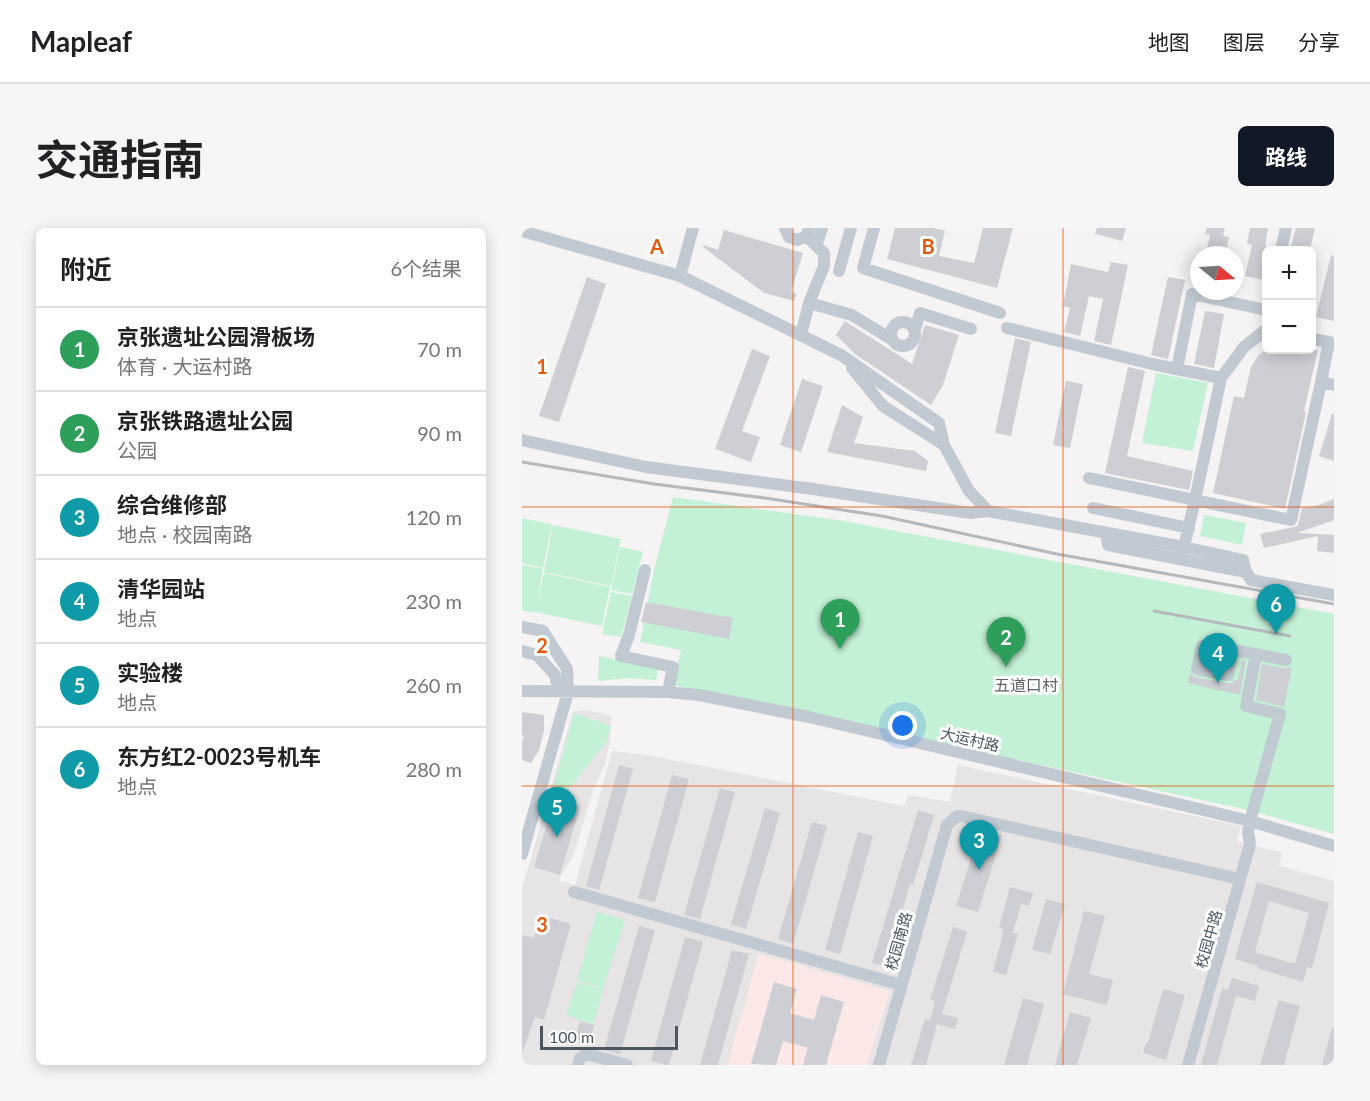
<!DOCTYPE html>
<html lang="zh">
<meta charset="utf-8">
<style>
:root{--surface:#fff;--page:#f6f6f6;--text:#202124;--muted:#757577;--line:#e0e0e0;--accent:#111827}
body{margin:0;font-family:Lato,"Noto Sans SC",sans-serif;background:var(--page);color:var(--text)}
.controls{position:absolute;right:18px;top:18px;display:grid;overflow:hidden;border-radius:9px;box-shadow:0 3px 15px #0003}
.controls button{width:54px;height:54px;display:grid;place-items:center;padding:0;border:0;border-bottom:2px solid var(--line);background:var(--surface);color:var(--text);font:30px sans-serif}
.compass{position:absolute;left:668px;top:18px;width:54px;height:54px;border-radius:50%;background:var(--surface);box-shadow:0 3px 15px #0003;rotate:108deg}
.scale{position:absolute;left:18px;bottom:15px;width:138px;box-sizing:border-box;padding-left:6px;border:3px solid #4a5661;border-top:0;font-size:16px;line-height:21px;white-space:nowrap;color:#4a5661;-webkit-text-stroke:4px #fff;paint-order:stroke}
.you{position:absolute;left:381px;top:498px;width:21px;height:21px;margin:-15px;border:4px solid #fff;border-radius:50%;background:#1a73e8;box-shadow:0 0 0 9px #1a73e833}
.badge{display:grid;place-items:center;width:39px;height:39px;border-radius:50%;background:var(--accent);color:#fff;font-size:20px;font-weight:700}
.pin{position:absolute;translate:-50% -50px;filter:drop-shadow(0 2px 3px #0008)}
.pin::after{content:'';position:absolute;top:32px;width:21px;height:18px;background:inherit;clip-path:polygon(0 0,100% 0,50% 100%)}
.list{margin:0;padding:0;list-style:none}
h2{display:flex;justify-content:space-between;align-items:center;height:78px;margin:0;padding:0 24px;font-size:26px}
h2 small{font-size:20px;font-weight:400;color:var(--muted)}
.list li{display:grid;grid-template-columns:39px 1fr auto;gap:18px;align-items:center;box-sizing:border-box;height:84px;padding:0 24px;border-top:2px solid var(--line)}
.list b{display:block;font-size:22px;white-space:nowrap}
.list p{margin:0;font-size:20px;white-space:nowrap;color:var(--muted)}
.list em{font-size:20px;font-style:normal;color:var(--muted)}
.map{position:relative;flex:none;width:812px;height:837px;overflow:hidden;border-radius:9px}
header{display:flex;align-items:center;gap:36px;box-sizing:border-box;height:84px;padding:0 30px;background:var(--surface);border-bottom:2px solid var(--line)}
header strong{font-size:28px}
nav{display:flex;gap:33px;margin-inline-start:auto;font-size:21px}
.intro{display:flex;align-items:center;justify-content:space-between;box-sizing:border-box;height:144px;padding:0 36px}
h1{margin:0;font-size:42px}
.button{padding:15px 27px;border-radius:9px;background:var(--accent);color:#fff;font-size:21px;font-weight:700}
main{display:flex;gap:36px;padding:0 36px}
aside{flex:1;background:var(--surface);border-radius:9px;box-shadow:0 3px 15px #0003}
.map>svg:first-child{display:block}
.education{fill:#e6e4e5}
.medical{fill:#fce8e6}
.green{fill:#c3f1d5}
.building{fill:#cdcfd5;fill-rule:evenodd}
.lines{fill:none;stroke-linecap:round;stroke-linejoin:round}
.minor{stroke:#c1cad2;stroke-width:12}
.rail{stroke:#b5b8bd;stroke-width:3}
.grid{fill:none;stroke:#e8590c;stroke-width:1.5;stroke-opacity:0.55}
.labels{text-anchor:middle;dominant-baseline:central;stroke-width:6;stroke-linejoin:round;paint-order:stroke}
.street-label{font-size:15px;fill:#4a5661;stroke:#fff}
.neighbourhood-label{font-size:16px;fill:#5f6368;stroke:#fff}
.grid-label{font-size:20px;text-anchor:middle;font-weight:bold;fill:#e8590c;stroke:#fff;stroke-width:6;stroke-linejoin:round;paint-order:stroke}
</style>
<header>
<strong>Mapleaf</strong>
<nav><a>地图</a><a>图层</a><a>分享</a></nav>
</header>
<div class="intro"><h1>交通指南</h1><a class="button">路线</a></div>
<main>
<aside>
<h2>附近<small>6个结果</small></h2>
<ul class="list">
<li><span class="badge" style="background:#2e9e5b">1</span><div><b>京张遗址公园滑板场</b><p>体育 · 大运村路</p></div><em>70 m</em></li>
<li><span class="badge" style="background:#2e9e5b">2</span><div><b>京张铁路遗址公园</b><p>公园</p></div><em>90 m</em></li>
<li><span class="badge" style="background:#0f9aa8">3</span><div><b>综合维修部</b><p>地点 · 校园南路</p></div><em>120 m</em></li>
<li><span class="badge" style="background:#0f9aa8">4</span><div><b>清华园站</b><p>地点</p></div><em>230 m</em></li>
<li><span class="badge" style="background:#0f9aa8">5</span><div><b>实验楼</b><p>地点</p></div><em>260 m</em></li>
<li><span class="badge" style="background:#0f9aa8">6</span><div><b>东方红2-0023号机车</b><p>地点</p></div><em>280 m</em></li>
</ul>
</aside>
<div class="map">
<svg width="812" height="837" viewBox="0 0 812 837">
<rect width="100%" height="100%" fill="#f5f3f3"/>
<path class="education" d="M65 482 89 488 88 514 83 536 71 563 51 629 38 648V654L39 653 53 657 90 523 125 527 382 578 386 567 428 574 436 537 719 598 715 613 760 625 757 638 812 653V837H0V661L51 483Z"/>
<path class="medical" d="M237 726 368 763 345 837H205Z"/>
<path class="green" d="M634 145 686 155 671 223 620 215Z
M151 269 322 293 812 386V606L726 582 151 457 159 422 118 414 132 342Z
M682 287 724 295 720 317 678 308Z
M0 290 30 296 21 340 0 335Z
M31 297 99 311 89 358 22 344Z
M98 319 121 324 110 366 89 362Z
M0 337 21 341 15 375 22 345 88 359 80 398 13 384V385L0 382Z
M89 364 110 368 99 409 80 406Z
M77 428 137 439 134 452 106 450 76 453Z
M52 485 89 498 84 514 42 567H33L32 556Z
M75 684 103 692 81 761 55 752Z
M55 754 81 762 71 796 44 787Z"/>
<path class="building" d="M373 0H412L423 3 417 28 452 35 461 0H491L475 60 365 31Z
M575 0H604L600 13 573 6Z
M685 0H703L701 8 707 9 703 27H684L688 7 683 6Z
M728 0H746L743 17H744V38L741 52 723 48 730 17 725 16Z
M774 0H793L788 22H768Z
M202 2 281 25 269 64 275 66 272 73 242 65 181 19 182 17 196 22Z
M809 27 812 28V93L794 89Z
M589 34 606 37 589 117 572 113 581 71 567 68 558 108 542 104 548 80 541 78 549 36 586 44Z
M65 49 84 56 37 194 17 188Z
M646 49 663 52 646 131 629 127Z
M683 83 702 86 692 140 672 136Z
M323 93 326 95 390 136 403 97 437 107 421 157 409 177 333 126 314 107Z
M493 110 509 114 489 208 473 205Z
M230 121 248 128 220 203 238 209 229 234 193 221Z
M744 122H796L782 183 784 184 763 281 691 265 712 168 722 170 729 139 736 128Z
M606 139 623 143 605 228 671 243 667 262 583 245Z
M280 151 301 158 279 224 258 217Z
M544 153 561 156 548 220 531 217Z
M320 177 341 189 332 215 393 223 406 233 404 243 305 224Z
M810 186H812V233L797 228Z
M812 271V292L775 305 796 306V308L742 320 738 306 776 298 780 280 797 277Z
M796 306 812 307V325L795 323Z
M124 374 211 390 207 411 119 394Z
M686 413 705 417 701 429 687 427 688 419Z
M720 432 724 433 718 467 666 455 668 445 673 449 704 455H709L713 452H716Z
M740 436 762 440 770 439 762 479 734 472Z
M0 484 22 487V503L17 522 9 535 0 532V514L2 508 0 507Z
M97 537 111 541 77 662 64 658Z
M150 547 167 551 133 674 116 670Z
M198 560 213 564 178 691 162 687Z
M33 571 58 579 38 647 12 639Z
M243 580 258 585 224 701 209 696Z
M396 582 412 587 391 657 388 656 364 739 350 735Z
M290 594 305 598 271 716 256 711Z
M458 601 480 607 456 684 434 678Z
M336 604 351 608 318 726 303 722Z
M735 654 807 675 790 740 785 739 781 754 735 740 736 738 713 731ZM747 673 787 685 773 736 733 724Z
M488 659 511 665 507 678 499 676 491 705 496 706 484 747 471 744 482 701 477 700Z
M524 671 543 676 528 726 510 722Z
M562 683 583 688 567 746 591 752 585 777 541 766Z
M21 688 49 696 22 792 13 789 1 823H0V707L12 710 15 699 18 700Z
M117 698 133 702 98 826 82 822Z
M431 699 445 704 420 786 436 790 433 801 415 796 404 837H389L403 791 408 792 413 773 408 772Z
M163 709 181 714 147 837H144L129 833Z
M210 722 227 726 196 837H178Z
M710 750 737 758 733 773 714 768 695 837H679L700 760 706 762Z
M252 754 275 761 268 785 292 792 299 767 322 774 304 837H281L286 820 261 813 254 837 229 836Z
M641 761 663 767 644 832 621 825 624 815H626Z
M501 770 522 776 505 837H482Z
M757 772 778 778 762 837H738Z
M548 784 569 790 555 837H533Z
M58 793 72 797 68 812 63 810 62 813 53 811Z
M810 800 812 801V837H800Z"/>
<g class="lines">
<path class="minor" d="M263 0 267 9 276 12 284 8 287 1
M352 0 341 40 478 85
M0 3 158 48 319 127 417 195 422 217 447 263 466 283
M294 18 300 0
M759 22 764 0
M317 43 329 0
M158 48 171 0
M287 75 330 87 369 111
M369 106a12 12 0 1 1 24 0a12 12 0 1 1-24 0Z
M485 100 630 136 699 150
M393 101 398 85 449 101
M279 107 287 75 302 38V25L284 8
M790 111 807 114 799 154 812 157
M330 140 361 178 422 217
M655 141 670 66 744 82
M0 212 124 239 291 261 448 285 466 283 662 319 721 332 724 344 729 352 812 367
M567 250 769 292 799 154
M571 280 667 300
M584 306 586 317 724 344
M659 331 673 272 699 150 722 119 742 103 744 104
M123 342 107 407 99 428 151 439 146 464
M0 399 21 403 45 441 46 464 0 626
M680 418 675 441 706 447 711 422 764 432
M0 423 15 427 33 447 36 463
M0 463 146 464 177 467 287 489 444 526 728 593 812 618
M52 664 379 757
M56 837 58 830 65 826 105 837
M357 837 425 597 434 589 439 588 718 651
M666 837 728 616 726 604 728 593 758 486 724 478 734 426"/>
<path class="rail" d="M0 234 132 256 243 270 360 288 535 326 812 376
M632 383 768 408"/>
</g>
<path class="grid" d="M271 0V837M541 0V837M0 279H812M0 558H812"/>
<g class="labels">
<g class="street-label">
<text transform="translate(448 511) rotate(13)">大运村路</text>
<text transform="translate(686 711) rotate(-74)">校园中路</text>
<text transform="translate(376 713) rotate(-74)">校园南路</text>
</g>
<g class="neighbourhood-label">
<text x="504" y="456">五道口村</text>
</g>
</g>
<g class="grid-label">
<text x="135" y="26">A</text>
<text x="406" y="26">B</text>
<text x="20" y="146">1</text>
<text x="20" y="425">2</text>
<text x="20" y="704">3</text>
</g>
</svg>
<div class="controls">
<button>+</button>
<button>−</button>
</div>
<svg class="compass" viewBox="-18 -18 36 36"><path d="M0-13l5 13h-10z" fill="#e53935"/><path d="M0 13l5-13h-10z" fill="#757577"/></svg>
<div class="scale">100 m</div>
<div class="you"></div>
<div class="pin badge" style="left:318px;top:421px;background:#2e9e5b">1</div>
<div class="pin badge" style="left:484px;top:439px;background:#2e9e5b">2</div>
<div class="pin badge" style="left:457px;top:642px;background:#0f9aa8">3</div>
<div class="pin badge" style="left:696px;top:455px;background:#0f9aa8">4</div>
<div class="pin badge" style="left:35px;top:609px;background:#0f9aa8">5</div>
<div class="pin badge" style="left:754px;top:406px;background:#0f9aa8">6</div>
</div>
</main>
